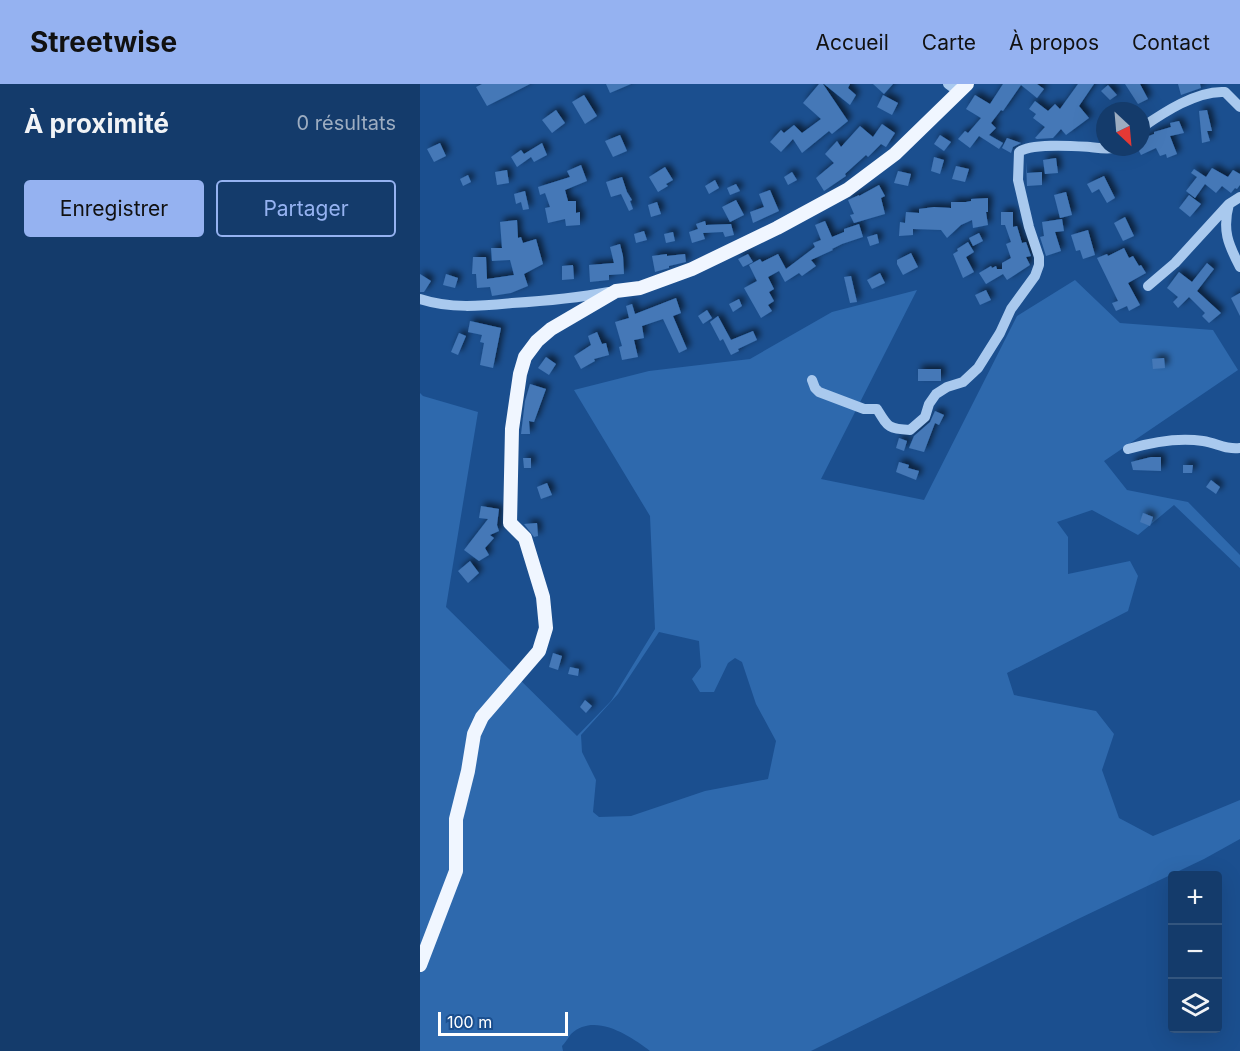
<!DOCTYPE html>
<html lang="fr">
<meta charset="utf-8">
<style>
:root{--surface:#143b6b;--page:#214673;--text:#f1f3f6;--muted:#9dadc1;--line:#33557e;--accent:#95b2f1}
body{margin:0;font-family:Inter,sans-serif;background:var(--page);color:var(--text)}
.controls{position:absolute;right:18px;bottom:18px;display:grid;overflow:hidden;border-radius:6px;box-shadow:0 6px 24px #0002}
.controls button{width:54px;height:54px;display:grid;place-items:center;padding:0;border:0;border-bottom:2px solid var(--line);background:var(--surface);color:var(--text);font:30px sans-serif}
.compass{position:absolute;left:676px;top:18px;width:54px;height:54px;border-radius:50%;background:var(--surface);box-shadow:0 6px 24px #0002;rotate:154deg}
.scale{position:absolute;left:18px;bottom:15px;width:130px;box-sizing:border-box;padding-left:6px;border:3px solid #fff;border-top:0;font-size:16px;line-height:21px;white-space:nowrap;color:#fff;-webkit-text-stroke:4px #1b4f8f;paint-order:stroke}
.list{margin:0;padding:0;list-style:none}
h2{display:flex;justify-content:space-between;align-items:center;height:78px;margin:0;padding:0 24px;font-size:26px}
h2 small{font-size:20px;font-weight:400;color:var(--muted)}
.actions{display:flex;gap:12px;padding:18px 24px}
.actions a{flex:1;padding:14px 0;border:2px solid var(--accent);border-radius:6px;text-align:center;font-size:21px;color:var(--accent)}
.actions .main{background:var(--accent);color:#111}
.icon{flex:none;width:33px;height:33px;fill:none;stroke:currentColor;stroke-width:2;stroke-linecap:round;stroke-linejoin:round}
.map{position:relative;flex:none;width:820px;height:967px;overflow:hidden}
header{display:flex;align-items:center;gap:36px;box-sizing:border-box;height:84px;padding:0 30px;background:var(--accent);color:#111}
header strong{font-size:28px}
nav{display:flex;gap:33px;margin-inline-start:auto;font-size:21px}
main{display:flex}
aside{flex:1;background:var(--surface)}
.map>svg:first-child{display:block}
.green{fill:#2e69ad;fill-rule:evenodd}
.building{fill:#4478b7;filter:url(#shadow)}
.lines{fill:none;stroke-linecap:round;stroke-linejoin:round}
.minor{stroke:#a9c9ee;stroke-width:10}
.major{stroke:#f0f6ff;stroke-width:14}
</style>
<header>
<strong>Streetwise</strong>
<nav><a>Accueil</a><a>Carte</a><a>À propos</a><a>Contact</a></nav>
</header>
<main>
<aside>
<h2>À proximité<small>0 résultats</small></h2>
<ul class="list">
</ul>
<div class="actions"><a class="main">Enregistrer</a><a>Partager</a></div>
</aside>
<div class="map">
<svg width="820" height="967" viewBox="0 0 820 967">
<defs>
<filter id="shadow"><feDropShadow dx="4" dy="-4" stdDeviation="3" flood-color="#0009"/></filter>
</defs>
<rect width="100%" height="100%" fill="#1b4f8f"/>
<path class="green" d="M655 196 700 239 793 246 818 286 684 377 707 406 768 418 820 471V484L754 421 718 451 672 426 637 438 648 453V490L710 477 718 492 708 527 587 589 594 611 676 627 694 650 682 686 699 734 733 752 820 716V755L784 775 658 835 391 967H230C210 952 175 928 151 950 148 954 145 959 142 962L143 967H0V309L3 312 58 328 26 523 157 652 191 617 235 545 230 432 154 306 229 287 330 275 412 228 497 206 401 395 504 416 597 232ZM239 548 279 557 281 583 272 595 280 608H294L308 579 315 574 322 578 336 620 356 657 348 695 285 707 211 732 179 733 173 728 176 696 162 668 161 651 198 610Z"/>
<path class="building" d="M62 0H110L67 22 56 3Z
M186 0H211L190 9Z
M399 0H403L428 37 412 50 409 47 382 69 373 55 361 68 350 58 361 46 364 49 374 41 382 49 401 35 383 19Z
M404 0H430L428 4 436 11 430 21Z
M453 0H473L464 10Z
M583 0H617L624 5 617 14 601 1 583 27 581 26 571 39 576 44 569 51 583 59 579 65 559 52 550 64 538 55 545 47 548 49 561 34 546 25 555 11 570 20Z
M658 0H674L659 22 669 34 646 51 641 45 633 54 617 55 615 54 625 43 613 34 616 30 609 25 615 17 628 27 635 20 640 25Z
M705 0H720L728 15 718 20Z
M758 0H780L781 4 761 11Z
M688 1 697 11 690 16 681 7Z
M164 11 177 32 165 40 152 18Z
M463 11 478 19 472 31 457 23Z
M136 26 145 39 132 49 122 36Z
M787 26 792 47H787L790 57 782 59 779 27Z
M759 37 764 49 750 52 757 70 747 74 746 70 740 72 736 64 721 71 717 63H721V55L734 50V48L751 43 750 39Z
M462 40 475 49 466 63 461 60 448 73 446 71 425 90 426 92 404 107 396 94 414 79 405 70 417 57 421 63 440 42 453 53Z
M200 51 207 67 193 73 185 57Z
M520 51 531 58 524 67 514 60Z
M587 54 601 59 593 63 591 69 582 64Z
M20 59 26 72 14 78 7 65Z
M122 59 127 71 114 78 111 73 97 83 91 73 101 66 104 70Z
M514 73 524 76 520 90 511 87Z
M636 74 638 89 625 90 623 76Z
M606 78 607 89 622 88V101L607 102Z
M161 81 167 97 145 106 148 117H156V129L160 128V141L146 142 145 135 128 139 125 124 130 123 125 109 120 111 118 103 150 93 147 87Z
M536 82 549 85 545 98 532 95Z
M245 83 253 96 246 100 248 102 238 108 229 93Z
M792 84 808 93 813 86 820 90V101L817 105 815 104 811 109 802 102 796 109 785 100 775 114 766 107 777 93 771 89 774 85 786 93Z
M87 86 89 99 77 101 75 88Z
M478 87 491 90 488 102 474 99Z
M372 88 377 96 368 101 364 93Z
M48 91 51 98 43 102 40 95Z
M684 92 695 114 687 119 679 105 672 109 667 100Z
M202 93 207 108 212 116 210 117 213 125 209 127 201 110 191 113 186 98Z
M295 96 299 104 289 110 285 102Z
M316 100 320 107 310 111 307 104Z
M459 101 465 112 461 114 465 130 434 139 430 131 434 130 428 116 439 111V112Z
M350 106 359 127 333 139 330 128 344 123 339 110Z
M105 107 109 125 103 126 101 118 96 120 94 110Z
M646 108 652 131 640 134 634 111Z
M769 111 781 120 770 133 759 124Z
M568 114V128H566L568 141 553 144 552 136 541 141 527 154 521 146 493 145V151L479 152 480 138 485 139 486 128 499 129V125L514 123 531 124V118H546L551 117V115Z
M316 116 324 131 310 138 302 123Z
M237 118 241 130 231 133 228 121Z
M581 128H593V143L597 142 602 159 606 158 611 172 606 173 610 181 587 196 583 190 566 200 559 189 571 182 572 184 576 182 577 185H582V179L591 174 586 160 591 158 585 141H581Z
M705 133 714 152 703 157 694 139Z
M642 135 644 147 635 148 641 167 626 172 620 153 624 152 622 138Z
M97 136 98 154 101 153 103 159 116 155 123 180 104 190 108 202 91 209 72 212 70 203 57 204 56 190H52L53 173H66L67 195 94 191 90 176 72 177 71 164H82L80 138Z
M285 137 286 141 311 140 314 151 305 153 303 148 283 149 285 155 272 159 269 148 278 145 276 140Z
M405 137 412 153 424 148V145L439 140 443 153 422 160 412 165 413 166 391 176 396 182 382 192 379 189 365 198 359 187 348 193 354 205 349 208 354 217 348 221 352 227 341 234 324 204 337 197 329 181 340 175 342 178 358 170 366 185 395 163 393 159 401 156 395 141Z
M668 146 675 171 663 175 660 166 656 167 651 151Z
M224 147 227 156 216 159 214 150Z
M253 148 255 157 246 159 244 150Z
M559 149 563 157 553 162 549 154Z
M457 150 459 159 450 162 447 153Z
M548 158 554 168 546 173 554 188 543 194 533 170 538 167 537 165Z
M200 160 203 172 204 190 189 191V196L170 198 169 181 194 179 190 163Z
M704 164 709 174 713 172 719 182 721 181 726 189 708 199 720 221 709 227 707 222 696 227 692 219 698 217 677 174 687 170 688 172Z
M491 169 498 183 483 191 477 180V176Z
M247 170V172L265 170 266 178 249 182V184L235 188 232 172Z
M328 170 333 178 323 183 318 175Z
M787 179 794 185 777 207 801 229 789 239 782 232 785 229 769 213 758 224 753 218 758 213 747 204 759 188 772 198Z
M153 181 154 195 142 196V182Z
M460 189 465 199 452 205 447 196Z
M0 190 11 197 4 208H0Z
M26 190 38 194 35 204 23 201Z
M431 192 437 218 430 219 424 193Z
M566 206 571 216 560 221 555 211Z
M820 209V232L811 214Z
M256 214 261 229 253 232 267 265 259 269 243 235 222 242 224 254 214 256 218 273 202 276 199 263 202 262 195 238 209 234 206 222 212 220 215 230Z
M319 215 322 222 313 228 309 220Z
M287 226 292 234 283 240 278 232Z
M298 232 311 256 333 247 337 256 318 265 319 267 311 271 303 255 300 257 290 238Z
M50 237 81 244 73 284 60 281 64 259 60 258 62 251 48 248Z
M177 248 182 260 186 259 189 271 174 275 175 277 161 285 154 272 171 261 168 252Z
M39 249 46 252 38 271 31 268Z
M126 273 136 280 129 291 118 284Z
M744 274 745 284 733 285 732 275Z
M498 285H521V297H498Z
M110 300 126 305 114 338 109 337 110 350H101L105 317Z
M515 327 524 331 519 341 515 339 504 368 489 364 494 352 510 338Z
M479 354 487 357 484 367 476 364Z
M731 373H741V387L713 386 711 378Z
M103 374H111V384H104Z
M479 378 489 381 488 384 499 387 496 396 476 388Z
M763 381H773L772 389H763Z
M791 396 800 403 796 410 786 403Z
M127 399 132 411 121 415 117 403Z
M61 422 79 425 77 441 79 447 70 451 74 454 65 464 69 471 59 477 44 466 68 435 59 434Z
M723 429 733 433 730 442 720 438Z
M117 439 118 452 114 453 104 440Z
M50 477 59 489 48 499 38 487Z
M133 569 142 572 138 586 129 583Z
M150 583 159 585 158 592 148 590Z
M165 616 172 622 166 629 160 623Z"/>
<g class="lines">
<path class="minor" d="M528 0 539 8
M721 44C743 29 777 6 805 8L820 23
M820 113 809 120C802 146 808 160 820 183
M728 202 755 179 809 120
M0 215C30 225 61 222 92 219 125 217 157 214 189 208
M392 296 395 304 399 308 444 325H457C468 343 468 345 490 346L505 333 509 320 516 310 527 303 543 298 558 284 580 249 591 225 615 192 619 181V173L609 143 598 96 599 68C612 59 653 62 670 63 679 64 690 66 698 63
M708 365C732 358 758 353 783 357 797 359 806 366 820 364"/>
<path class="major" d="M0 881 36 787V735L48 687 54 650 62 633 119 567 126 544 123 513 105 454 90 439 92 345 100 290 105 273 117 257 131 245 196 207 220 204 272 185 357 144 427 106 475 70 547 0"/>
</g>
</svg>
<div class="controls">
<button>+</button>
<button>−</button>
<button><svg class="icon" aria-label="layers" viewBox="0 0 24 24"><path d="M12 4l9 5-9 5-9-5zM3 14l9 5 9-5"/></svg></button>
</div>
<svg class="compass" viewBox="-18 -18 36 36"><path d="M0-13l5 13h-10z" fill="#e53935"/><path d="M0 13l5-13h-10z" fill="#9dadc1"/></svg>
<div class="scale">100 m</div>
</div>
</main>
